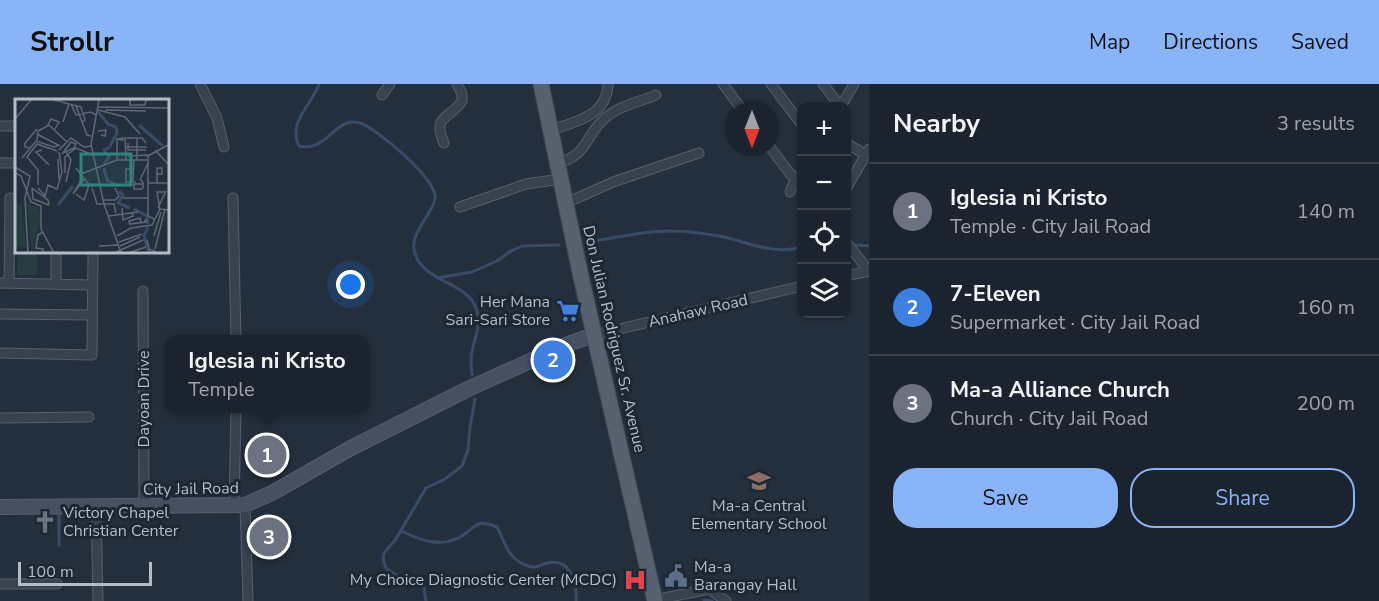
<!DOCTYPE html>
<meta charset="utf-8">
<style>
:root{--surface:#1b232e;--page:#282f3a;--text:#f1f3f6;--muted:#a0a4aa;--line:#39404a;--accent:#8ab4f8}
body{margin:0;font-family:"Nunito Sans",sans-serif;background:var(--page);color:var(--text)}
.controls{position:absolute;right:18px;top:18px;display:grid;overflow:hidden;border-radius:12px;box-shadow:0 2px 4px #0004}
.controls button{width:54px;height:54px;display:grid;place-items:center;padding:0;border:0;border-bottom:2px solid var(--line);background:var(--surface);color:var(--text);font:30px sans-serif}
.compass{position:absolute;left:725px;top:18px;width:54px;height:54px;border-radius:50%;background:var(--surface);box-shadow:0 2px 4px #0004;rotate:180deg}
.scale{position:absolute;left:18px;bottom:15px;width:134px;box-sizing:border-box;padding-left:6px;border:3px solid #b4bcc9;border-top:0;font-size:16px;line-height:21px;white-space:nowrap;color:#b4bcc9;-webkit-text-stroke:4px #1d2633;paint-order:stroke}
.you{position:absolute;left:351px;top:201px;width:21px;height:21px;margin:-15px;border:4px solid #fff;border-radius:50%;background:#1a73e8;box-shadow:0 0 0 9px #1a73e833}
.badge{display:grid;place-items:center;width:39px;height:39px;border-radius:50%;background:var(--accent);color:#fff;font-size:20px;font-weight:700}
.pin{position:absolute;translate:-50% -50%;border:3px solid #fff;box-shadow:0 2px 6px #0006}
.popup{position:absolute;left:165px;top:251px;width:204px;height:78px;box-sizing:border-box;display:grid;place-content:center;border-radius:12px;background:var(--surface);filter:drop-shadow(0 2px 4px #0005);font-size:20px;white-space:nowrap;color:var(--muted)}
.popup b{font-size:22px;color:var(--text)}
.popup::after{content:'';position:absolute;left:50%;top:100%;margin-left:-12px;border:12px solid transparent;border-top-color:var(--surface)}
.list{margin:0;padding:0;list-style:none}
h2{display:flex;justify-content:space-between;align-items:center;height:78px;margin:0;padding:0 24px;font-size:26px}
h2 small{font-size:20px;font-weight:400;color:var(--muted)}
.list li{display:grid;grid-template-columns:39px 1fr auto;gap:18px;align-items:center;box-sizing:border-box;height:96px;padding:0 24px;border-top:2px solid var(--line)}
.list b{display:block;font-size:22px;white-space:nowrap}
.list p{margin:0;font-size:20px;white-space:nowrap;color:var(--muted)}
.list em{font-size:20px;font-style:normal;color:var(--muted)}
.actions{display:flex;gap:12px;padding:18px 24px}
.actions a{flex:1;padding:14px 0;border:2px solid var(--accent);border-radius:24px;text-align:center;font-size:21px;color:var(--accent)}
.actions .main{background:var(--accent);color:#111}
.icon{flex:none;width:33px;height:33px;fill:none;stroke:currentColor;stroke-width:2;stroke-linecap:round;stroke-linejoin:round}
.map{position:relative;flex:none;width:869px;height:517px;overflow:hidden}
header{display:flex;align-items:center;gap:36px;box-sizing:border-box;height:84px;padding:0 30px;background:var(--accent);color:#111}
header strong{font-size:28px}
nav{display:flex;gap:33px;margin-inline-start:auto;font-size:21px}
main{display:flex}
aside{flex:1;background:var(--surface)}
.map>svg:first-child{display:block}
.green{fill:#263c3f}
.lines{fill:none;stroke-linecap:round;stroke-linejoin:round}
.stream{stroke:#394c67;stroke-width:3}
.street-casing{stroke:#565f6c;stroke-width:11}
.secondary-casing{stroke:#565f6c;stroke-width:16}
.primary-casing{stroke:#414a57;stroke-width:17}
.street{stroke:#38414e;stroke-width:9}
.secondary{stroke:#465061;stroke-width:14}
.primary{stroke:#56606e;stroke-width:15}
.labels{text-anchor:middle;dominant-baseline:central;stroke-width:6;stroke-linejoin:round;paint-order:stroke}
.poi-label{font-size:16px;fill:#b4bcc9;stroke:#1d2633;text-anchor:end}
.street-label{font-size:16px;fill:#b4bcc9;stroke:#1d2633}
.inset-river{fill:none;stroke:#394c67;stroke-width:3}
.inset-road{fill:none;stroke:#5e6776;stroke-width:1.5}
.view{fill:#308480;fill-opacity:0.15;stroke:#308480;stroke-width:3}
.inset-edge{fill:none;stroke:#b4bcc9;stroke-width:3}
</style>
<header>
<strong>Strollr</strong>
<nav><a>Map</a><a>Directions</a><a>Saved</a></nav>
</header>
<main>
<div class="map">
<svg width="869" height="517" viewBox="0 0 869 517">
<rect width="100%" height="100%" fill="#242f3e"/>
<path class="green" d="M18 170H37V191H17Z"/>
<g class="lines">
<path class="stream" d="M319 0C312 21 287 38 299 62 328 69 335 31 360 39 377 45 438 95 435 115 432 131 411 148 414 165 420 200 469 196 477 227 481 241 476 250 473 263 470 272 471 282 472 291
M585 158C614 155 642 146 673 147 690 147 707 150 724 153 750 159 774 171 802 163
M856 161 869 162
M437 194 472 188 497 177 511 167 522 162 559 161
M59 427V461
M401 447C420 456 440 464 460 453 478 443 473 434 497 443 505 458 508 476 528 482 535 485 540 481 547 479 571 474 577 498 576 517
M704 516 712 517
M426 517 423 499 418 494C402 495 379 489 384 469L396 455 426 404 445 395 462 382 468 366 470 343 475 315"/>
<g class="street-casing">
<path id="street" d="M200 0 217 34 224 63
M723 0 743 27
M771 0 802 41
M823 0 840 22
M382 11 390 0
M841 22 854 0
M0 42H16
M551 46C575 38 607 32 608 0
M444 59C432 31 449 36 462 17V10L457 0
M846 59 866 71
M770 63 791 91 796 93
M0 79H16
M557 79C588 72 584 53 604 35 618 22 639 18 656 11
M846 105 869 65
M790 108 796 93
M233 114 236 256
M566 119 613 98 699 69
M460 123 526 100 561 95
M846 158 869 187
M846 192 869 187
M0 199 92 201
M9 199 10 114
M56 200V168
M143 207 144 423
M0 230 92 231
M594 251 802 202
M0 269 92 271 93 168
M0 334 89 333
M245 421 248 517
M234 422 236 324
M96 423 98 517
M0 500H57
M655 516 709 505 726 517"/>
</g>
<g class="secondary-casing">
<path id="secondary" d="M0 423 245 421 272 409 351 364 468 305 568 260 594 251"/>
</g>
<g class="primary-casing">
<path id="primary" d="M541 0 581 193 655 517"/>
</g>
<use href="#street" class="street"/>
<use href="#secondary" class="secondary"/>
<use href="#primary" class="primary"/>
</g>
<defs>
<g id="supermarket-bare" transform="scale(1.8)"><path d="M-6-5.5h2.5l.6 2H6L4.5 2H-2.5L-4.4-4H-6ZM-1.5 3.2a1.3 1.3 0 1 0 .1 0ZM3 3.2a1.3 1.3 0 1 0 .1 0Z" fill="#3f7fe0" stroke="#1d2633" stroke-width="2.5" paint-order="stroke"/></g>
<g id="school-bare" transform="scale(1.8)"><path d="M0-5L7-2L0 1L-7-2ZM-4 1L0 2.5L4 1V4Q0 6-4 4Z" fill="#8d6e63" stroke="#1d2633" stroke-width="2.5" paint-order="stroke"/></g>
<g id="church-bare" transform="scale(1.8)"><path d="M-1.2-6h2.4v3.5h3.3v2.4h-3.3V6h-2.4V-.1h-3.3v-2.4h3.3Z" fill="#6b7280" stroke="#1d2633" stroke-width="2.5" paint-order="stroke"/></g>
<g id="civic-bare" transform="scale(1.8)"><path d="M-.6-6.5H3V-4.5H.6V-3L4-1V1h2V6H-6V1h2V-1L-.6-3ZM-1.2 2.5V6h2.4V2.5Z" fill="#5c6f8a" stroke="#1d2633" stroke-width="2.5" paint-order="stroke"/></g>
<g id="hospital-bare" transform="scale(1.8)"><path d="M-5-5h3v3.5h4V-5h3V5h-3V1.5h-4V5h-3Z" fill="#e0444e" stroke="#1d2633" stroke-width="2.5" paint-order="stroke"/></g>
</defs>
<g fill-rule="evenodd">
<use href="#supermarket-bare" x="568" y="227"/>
<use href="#school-bare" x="759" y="397"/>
<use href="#church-bare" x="45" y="438"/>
<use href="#civic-bare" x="676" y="492"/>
<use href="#hospital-bare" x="635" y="496"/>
</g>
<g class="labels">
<g class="poi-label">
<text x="550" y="218">Her Mana<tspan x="550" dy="18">Sari-Sari Store</tspan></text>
<text x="759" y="422" text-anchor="middle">Ma-a Central<tspan x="759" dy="18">Elementary School</tspan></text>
<text x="63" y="429" text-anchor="start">Victory Chapel<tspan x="63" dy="18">Christian Center</tspan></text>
<text x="694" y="483" text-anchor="start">Ma-a<tspan x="694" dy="18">Barangay Hall</tspan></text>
<text x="617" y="496">My Choice Diagnostic Center (MCDC)</text>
</g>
<g class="street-label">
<text transform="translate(698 227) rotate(-13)">Anahaw Road</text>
<text transform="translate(614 255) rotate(77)">Don Julian Rodriguez Sr. Avenue</text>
<text transform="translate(144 315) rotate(-90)">Dayoan Drive</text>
<text transform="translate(191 405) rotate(-1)">City Jail Road</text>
</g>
</g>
<g transform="translate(15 15)">
<rect width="154" height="154" fill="#242f3e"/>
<path d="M12 100 15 107 23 108 26 119 17 154ZM0 104 7 107 11 149 0 148Z" fill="#263c3f"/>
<path class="inset-river" d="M83 13 93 25 101 28 102 34 95 47M124 26 148 47M89 65 94 58 89 51 95 48M89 69 92 81 104 87M104 92 108 96 103 104 115 109M43 106 58 87M119 110 132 117 133 125M133 128 129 137 134 154"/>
<path class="inset-road" d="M39 1 66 8 70 21 67 23M84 1 76 45 89 105 106 154M115 1V6H130L131 1M56 5 61 16 76 13 81 16M61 7 72 36 76 37M83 8 155 9M83 11 110 18 125 35M90 11 131 12M0 20 16 1M48 23 54 5M33 26 36 20 44 23 40 30M83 32 91 31 90 37 86 36M22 35 45 47M122 39V61M22 41 23 32 34 26 52 43M56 43 61 45 59 49 48 54ZM113 44V51H131M111 48H132M15 49 10 48V44L22 30M27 51 21 53 34 66M44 51 56 39 69 48 76 47M140 51 155 67M51 53 56 61 51 83M53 55 61 49 78 56M113 57 133 56M7 59 21 42 39 48 45 46M43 60 44 80M102 61V40L108 41V39L104 40M111 61 110 39H127L131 44M0 68 15 77 10 99 13 154M61 69 68 78 58 95 70 79M118 70H111V83H121M0 74 6 77 16 103 26 107V130L39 154M50 74V58L53 56M66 75 102 61H133M125 81 133 64M126 81 128 84V89L127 90H119V85H129M118 83 119 61M133 84H152M142 84V69H147V75H142M23 86V71L12 58 22 45 42 52M17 89 18 100 34 106M17 89 33 101 34 106M23 89 30 97 33 86 42 90 47 73 44 53M77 89 82 105H99L101 114M61 95 69 101 74 86 70 80M108 99H133M88 101H100L104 97 100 89M107 109 108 121 118 117 117 113M143 109 151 92M145 111 142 93H151M94 117 123 113M139 120 133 117V57L155 45M115 125 131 123V120L129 124M115 126 114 122 125 119 126 124M28 133 23 136 21 149 28 150V154M102 137 116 129 137 126 145 110 155 111M139 137 146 113M132 141 134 150 143 154M104 143 127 135M84 147 104 146M105 147 125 138M140 150 150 110M99 154 128 141M113 154 131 148"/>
<path class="view" d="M66 55H116V86H66Z"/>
<rect width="154" height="154" class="inset-edge"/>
</g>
</svg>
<div class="controls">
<button>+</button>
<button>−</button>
<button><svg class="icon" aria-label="locate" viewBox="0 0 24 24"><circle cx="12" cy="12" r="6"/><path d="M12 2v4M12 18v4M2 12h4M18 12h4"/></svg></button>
<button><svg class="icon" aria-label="layers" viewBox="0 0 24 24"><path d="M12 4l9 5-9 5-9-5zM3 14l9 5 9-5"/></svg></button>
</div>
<svg class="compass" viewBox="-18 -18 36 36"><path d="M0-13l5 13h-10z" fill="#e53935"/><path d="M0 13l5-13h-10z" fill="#a0a4aa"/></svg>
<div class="scale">100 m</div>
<div class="you"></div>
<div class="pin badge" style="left:267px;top:371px;background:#6b7280">1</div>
<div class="popup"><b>Iglesia ni Kristo</b>Temple</div>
<div class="pin badge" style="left:553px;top:276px;background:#3f7fe0">2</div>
<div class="pin badge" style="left:269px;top:453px;background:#6b7280">3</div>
</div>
<aside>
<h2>Nearby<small>3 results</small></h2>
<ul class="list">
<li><span class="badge" style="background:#6b7280">1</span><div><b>Iglesia ni Kristo</b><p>Temple · City Jail Road</p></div><em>140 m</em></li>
<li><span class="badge" style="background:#3f7fe0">2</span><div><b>7-Eleven</b><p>Supermarket · City Jail Road</p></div><em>160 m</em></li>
<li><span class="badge" style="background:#6b7280">3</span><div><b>Ma-a Alliance Church</b><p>Church · City Jail Road</p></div><em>200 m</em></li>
</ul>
<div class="actions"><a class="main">Save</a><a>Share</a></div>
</aside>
</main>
